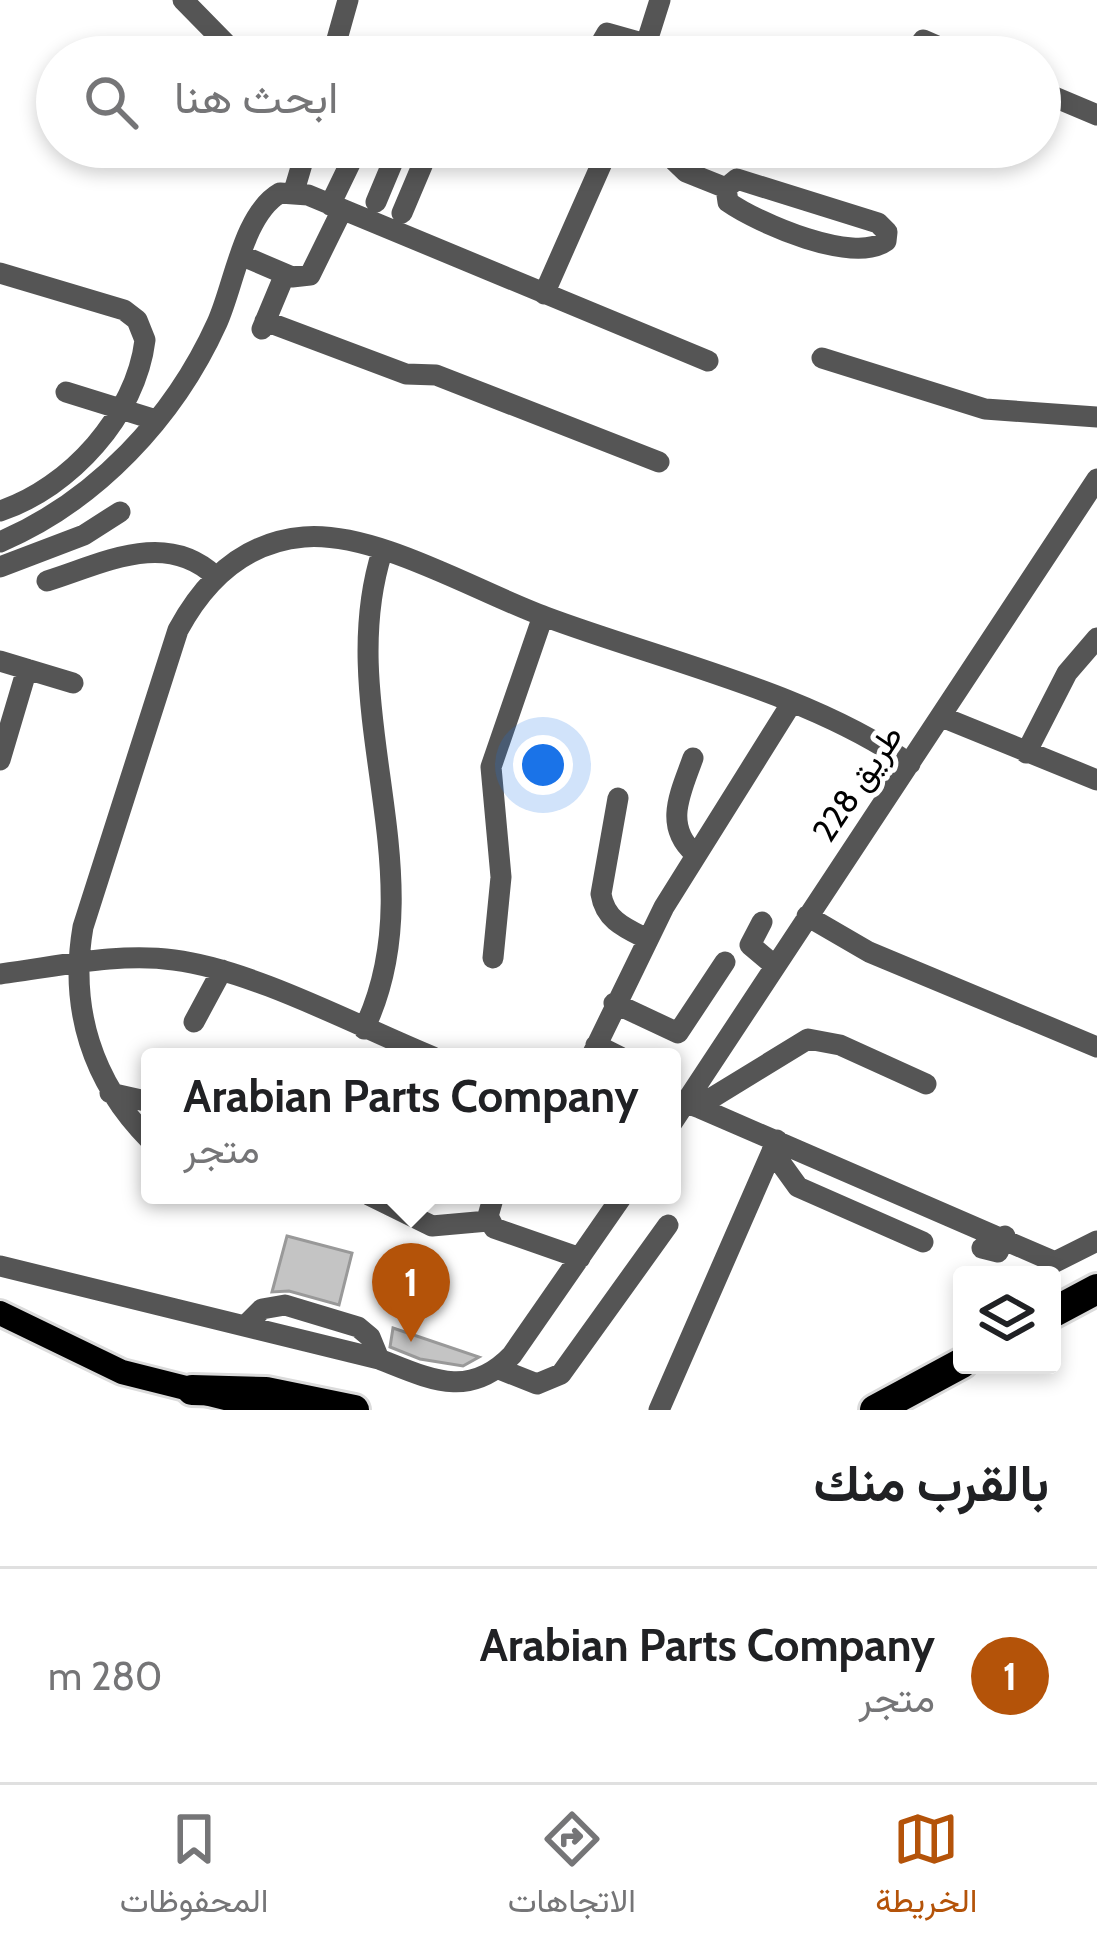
<!DOCTYPE html>
<html lang="ar">
<meta charset="utf-8">
<style>
:root{--surface:#fff;--page:#f2f2f2;--text:#202124;--muted:#757577;--line:#e0e0e0;--accent:#b45309}
body{margin:0;font-family:Cabin,Vazirmatn,sans-serif;background:var(--page);color:var(--text);direction:rtl}
.controls{position:absolute;right:36px;bottom:36px;display:grid;overflow:hidden;border-radius:12px;box-shadow:0 6px 18px #0003}
.controls button{width:108px;height:108px;display:grid;place-items:center;padding:0;border:0;border-bottom:3px solid var(--line);background:var(--surface);color:var(--text);font:60px sans-serif}
.you{position:absolute;left:543px;top:765px;width:42px;height:42px;margin:-30px;border:9px solid #fff;border-radius:50%;background:#1a73e8;box-shadow:0 0 0 18px #1a73e833}
.badge{display:grid;place-items:center;width:78px;height:78px;border-radius:50%;background:var(--accent);color:#fff;font-size:39px;font-weight:700}
.pin{position:absolute;translate:-50% -99px;filter:drop-shadow(0 3px 6px #0008)}
.pin::after{content:'';position:absolute;top:63px;width:42px;height:36px;background:inherit;clip-path:polygon(0 0,100% 0,50% 100%)}
.popup{position:absolute;left:141px;top:1048px;width:540px;height:156px;box-sizing:border-box;display:grid;place-content:center;border-radius:12px;background:var(--surface);filter:drop-shadow(0 3px 9px #0005);font-size:39px;white-space:nowrap;color:var(--muted)}
.popup b{font-size:45px;color:var(--text)}
.popup::after{content:'';position:absolute;left:50%;top:100%;margin-left:-24px;border:24px solid transparent;border-top-color:var(--surface)}
.list{margin:0;padding:0;list-style:none}
h2{display:flex;justify-content:space-between;align-items:center;height:156px;margin:0;padding:0 48px;font-size:51px}
h2 small{font-size:39px;font-weight:400;color:var(--muted)}
.list li{display:grid;grid-template-columns:78px 1fr auto;gap:36px;align-items:center;box-sizing:border-box;height:216px;padding:0 48px;border-top:3px solid var(--line)}
.list b{display:block;font-size:45px;white-space:nowrap}
.list p{margin:0;font-size:39px;white-space:nowrap;color:var(--muted)}
.list em{font-size:39px;font-style:normal;color:var(--muted)}
.icon{flex:none;width:66px;height:66px;fill:none;stroke:currentColor;stroke-width:2;stroke-linecap:round;stroke-linejoin:round}
.map{position:relative;flex:none;width:1097px;height:1410px;overflow:hidden;direction:ltr}
.search{position:absolute;background:var(--surface);box-shadow:0 6px 18px #0003;left:36px;right:36px;top:36px;height:132px;display:flex;align-items:center;gap:30px;box-sizing:border-box;padding:0 42px;border-radius:66px;color:var(--muted);font-size:45px}
.sheet{height:372px;background:var(--surface)}
nav{display:flex;justify-content:space-around;align-items:center;box-sizing:border-box;height:168px;border-top:3px solid var(--line);background:var(--surface);font-size:33px;color:var(--muted)}
nav a{display:grid;justify-items:center;gap:6px}
nav .on{color:var(--accent)}
.map>svg:first-child{display:block}
.building{fill:#c4c4c4;stroke:#999;stroke-width:3}
.lines{fill:none;stroke-linecap:round;stroke-linejoin:round}
.major-casing{stroke:#dbdbdb;stroke-width:30}
.highway-casing{stroke:#dbdbdb;stroke-width:36}
.minor{stroke:#555;stroke-width:21}
.major{stroke:#000;stroke-width:24}
.highway{stroke:#000;stroke-width:30}
.labels{text-anchor:middle;dominant-baseline:central;stroke-width:10;stroke-linejoin:round;paint-order:stroke}
.street-label{font-size:33px;fill:#000;stroke:#fff}
</style>
<div class="map">
<svg width="1097" height="1410" viewBox="0 0 1097 1410">
<rect width="100%" height="100%" fill="#fff"/>
<path class="building" d="M287 1236 352 1253 339 1305 289 1291 272 1292Z
M393 1328 479 1357 463 1366 420 1359 390 1347Z"/>
<g class="lines">
<g class="major-casing">
<path id="major" d="M0 1313 122 1372 273 1410"/>
</g>
<g class="highway-casing">
<path id="highway" d="M1052 1313 1097 1289
M192 1390 266 1392 354 1410
M875 1410 962 1363"/>
</g>
<path class="minor" d="M183 0 239 57
M923 40 962 57
M332 57 348 0
M593 57 607 33 646 44
M642 57 660 0
M1040 91 1097 115
M660 147 686 172 726 188
M737 179 878 223 887 232 886 241C854 265 758 223 728 202L726 188Z
M294 191 307 147
M376 202 399 147
M330 205 358 147
M402 213 424 161 421 153 406 147
M243 256 292 277 310 275 342 210
M0 273 124 310 137 320 145 340C136 415 70 488 0 511
M544 294 609 147
M265 321 406 374 436 375 659 462
M262 329 285 274
M822 358 985 409 1097 417
M66 392 156 420
M0 542C96 501 174 418 217 323 234 286 243 214 280 193L308 195 708 361
M0 567 84 535 120 512
M47 581C102 564 165 529 215 576
M0 661 73 683
M942 717 1097 780
M1026 753 1067 673 1097 638
M693 758C681 792 663 825 694 853
M0 760 27 669
M618 798 601 894C605 920 625 928 647 939
M807 916 869 952 1097 1047
M762 922 750 945 775 966
M493 958 501 877 491 767 543 616
M0 974C57 967 117 952 174 960 253 970 357 1026 433 1057
M614 1003 678 1033 725 962
M194 1022 222 970
M364 1029C438 875 332 710 382 552
M596 1045 620 1057
M591 1057 664 907 791 704
M110 1093 150 1102
M686 1102 1055 1262 1097 1241
M697 1107 808 1039 840 1045 926 1084
M672 1123 1097 479
M150 1140C92 1082 69 1008 83 927L178 630C205 580 244 542 304 537 376 531 477 592 546 617 661 660 810 693 910 764
M772 1151 798 1187 923 1242
M369 1195 432 1226 488 1221
M494 1195 488 1216 494 1228 580 1258
M982 1248 998 1252 1005 1236
M0 1266 379 1359C430 1379 469 1400 512 1355L623 1195
M245 1326 262 1309 285 1305 358 1327 370 1337 379 1359
M499 1369 537 1384 561 1374 668 1225
M659 1410 777 1140"/>
<use href="#major" class="major"/>
<use href="#highway" class="highway"/>
</g>
<g class="labels">
<g class="street-label">
<text transform="translate(857 783) rotate(-56)">طريق 228</text>
</g>
</g>
</svg>
<div class="controls">
<button><svg class="icon" aria-label="layers" viewBox="0 0 24 24"><path d="M12 4l9 5-9 5-9-5zM3 14l9 5 9-5"/></svg></button>
</div>
<div class="you"></div>
<div class="pin badge" style="left:411px;top:1342px">1</div>
<div class="popup"><b>Arabian Parts Company</b>متجر</div>
<div class="search"><svg class="icon" aria-label="search" viewBox="0 0 24 24"><circle cx="10" cy="10" r="6"/><path d="M15 15l6 6"/></svg>ابحث هنا</div>
</div>
<section class="sheet">
<h2>بالقرب منك<small></small></h2>
<ul class="list">
<li><span class="badge">1</span><div><b>Arabian Parts Company</b><p>متجر</p></div><em>280 m</em></li>
</ul>
</section>
<nav>
<a class="on"><svg class="icon" aria-label="map" viewBox="0 0 24 24"><path d="M3 6l6-2 6 2 6-2v14l-6 2-6-2-6 2zM9 4v14M15 6v14"/></svg>الخريطة</a>
<a><svg class="icon" aria-label="directions" viewBox="0 0 24 24"><path d="M12 3l9 9-9 9-9-9zM9 14v-3h6M13 9l2 2-2 2"/></svg>الاتجاهات</a>
<a><svg class="icon" aria-label="saved" viewBox="0 0 24 24"><path d="M7 4h10v16l-5-4-5 4z"/></svg>المحفوظات</a>
</nav>
